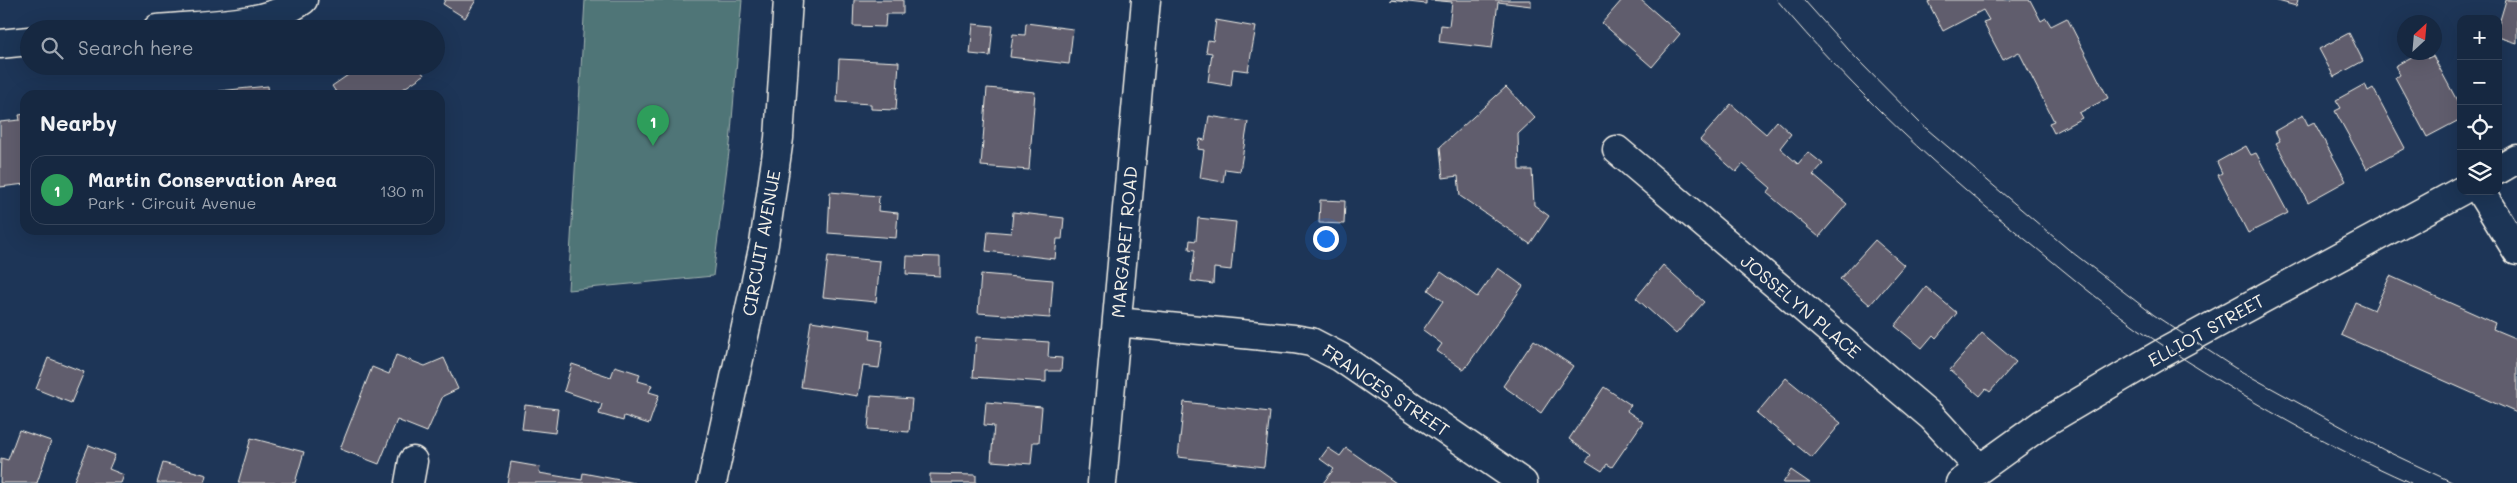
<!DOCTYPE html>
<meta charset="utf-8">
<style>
:root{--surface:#162841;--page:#1f3048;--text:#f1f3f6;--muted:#9ea6b1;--line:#35445a;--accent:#d6ab8b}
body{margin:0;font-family:Mali,sans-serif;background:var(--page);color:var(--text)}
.controls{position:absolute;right:15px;top:15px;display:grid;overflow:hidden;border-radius:10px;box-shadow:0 5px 20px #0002}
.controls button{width:45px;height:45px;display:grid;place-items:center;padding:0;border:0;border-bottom:1px solid var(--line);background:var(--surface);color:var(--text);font:25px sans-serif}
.compass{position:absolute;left:2397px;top:15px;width:45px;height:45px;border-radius:50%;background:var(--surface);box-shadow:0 5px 20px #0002;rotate:26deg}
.you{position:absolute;left:1325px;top:238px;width:18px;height:18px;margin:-12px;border:4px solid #fff;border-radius:50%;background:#1a73e8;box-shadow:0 0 0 8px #1a73e833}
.badge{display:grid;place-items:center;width:32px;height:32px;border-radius:50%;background:var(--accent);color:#fff;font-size:16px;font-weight:700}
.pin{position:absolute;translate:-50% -41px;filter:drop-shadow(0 1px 2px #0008)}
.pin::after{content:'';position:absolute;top:26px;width:18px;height:15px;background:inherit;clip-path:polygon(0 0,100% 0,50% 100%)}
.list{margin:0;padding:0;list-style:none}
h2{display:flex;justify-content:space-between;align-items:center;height:65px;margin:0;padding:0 20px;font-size:21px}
h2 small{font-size:16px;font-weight:400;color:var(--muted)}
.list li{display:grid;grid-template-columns:32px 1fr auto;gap:15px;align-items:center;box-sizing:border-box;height:70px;margin:0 10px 10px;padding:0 10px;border:1px solid var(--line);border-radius:15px}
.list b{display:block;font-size:19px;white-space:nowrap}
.list p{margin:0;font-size:16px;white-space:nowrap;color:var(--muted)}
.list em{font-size:16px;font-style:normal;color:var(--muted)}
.icon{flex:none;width:28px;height:28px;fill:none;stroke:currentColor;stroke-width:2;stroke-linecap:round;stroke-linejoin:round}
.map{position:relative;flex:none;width:2517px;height:483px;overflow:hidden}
.search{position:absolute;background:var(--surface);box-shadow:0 5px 20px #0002;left:20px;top:20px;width:425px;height:55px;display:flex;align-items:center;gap:12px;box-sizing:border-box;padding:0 18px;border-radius:28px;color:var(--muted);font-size:19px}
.panel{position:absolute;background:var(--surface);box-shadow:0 5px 20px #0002;left:20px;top:90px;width:425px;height:145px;border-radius:15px}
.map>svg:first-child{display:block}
.green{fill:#507577;stroke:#a2b3b0}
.building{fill:#605d6d;stroke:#f4f1e8}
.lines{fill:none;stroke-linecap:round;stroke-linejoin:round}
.minor-casing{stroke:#f4f1e8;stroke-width:31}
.minor{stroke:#1d3557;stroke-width:28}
.tram{stroke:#f4f1e8;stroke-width:1}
.labels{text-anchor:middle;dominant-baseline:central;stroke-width:5;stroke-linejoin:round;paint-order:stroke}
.street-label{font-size:18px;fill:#f4f1e8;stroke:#1d3557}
</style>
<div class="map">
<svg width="2517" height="483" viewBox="0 0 2517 483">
<rect width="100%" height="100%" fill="#1d3557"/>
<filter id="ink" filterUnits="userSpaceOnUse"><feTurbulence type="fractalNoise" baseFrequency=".02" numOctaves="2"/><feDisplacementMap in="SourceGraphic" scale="10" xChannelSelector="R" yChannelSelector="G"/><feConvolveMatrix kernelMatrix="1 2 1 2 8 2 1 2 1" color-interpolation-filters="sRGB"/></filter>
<g filter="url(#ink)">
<path class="green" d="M585 0H742L730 144 713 276 568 290Z"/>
<path class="building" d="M445 0H476L465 18 443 4Z
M854 0H903V14H886L885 27 853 26Z
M1390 0H1426V4Z
M1430 0H1531V6L1498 2 1492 48 1439 42 1441 25 1449 26 1452 2Z
M1622 0H1641L1680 34 1652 67 1602 23Z
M1932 0H2030L2041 21 2046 18 2051 26 2067 18 2108 98 2079 113 2082 118 2054 133 2049 123 2054 121 2019 52 2003 60 1983 22 1989 20 1983 10 1943 31 1928 2Z
M2274 0H2298L2296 6Z
M2506 0H2517V43L2498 37V27Z
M1216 20 1256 27 1248 71 1233 69 1231 86 1208 82 1212 53 1206 52 1208 40 1213 41Z
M1026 23 1073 29 1069 64 1010 57 1013 34 1025 35Z
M973 24 993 26 990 56 970 54Z
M2349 33 2363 61 2334 77 2319 49Z
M2421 52H2425L2428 58 2433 56 2461 108V119L2427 137 2395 77 2400 75 2395 66Z
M839 59 899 62 896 110 871 109V104L837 102Z
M343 66H418L424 75 394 95H338L332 86 348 75Z
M2365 84 2368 91 2373 88 2405 148 2367 169 2335 111 2341 108 2336 100Z
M268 86 269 95H220L219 91Z
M1506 87 1535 118 1518 134 1519 170H1532L1534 205 1549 216 1530 244 1460 196 1458 176 1443 178 1440 147Z
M987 88 1035 92 1029 170 981 166Z
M1731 104 1766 134 1777 121 1791 134 1780 148 1798 164 1808 152 1823 164 1813 175 1847 204 1819 237 1767 193 1771 188 1743 164 1736 172 1700 140Z
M25 114V184L0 187V122L20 120 19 115Z
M2303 115 2308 125 2314 122 2346 181 2308 202 2276 143 2280 141 2275 131Z
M1209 116 1248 122 1240 171 1225 169 1223 182 1200 178 1204 150 1198 149 1200 139 1205 140Z
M2246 146 2251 155 2256 153 2288 213 2248 233 2218 175 2222 173 2217 162Z
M830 192 879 196 878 211 898 213 896 238 828 233Z
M1320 200 1345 201 1344 224 1319 223Z
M1013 212 1064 218 1062 239H1057L1055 259 986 251 988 231 1011 233Z
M1198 218 1236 222 1231 270 1214 268 1213 284 1191 281 1195 250 1189 249 1190 240 1196 241Z
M1875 240 1904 265 1870 305 1840 279Z
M828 256 880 261 876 302 823 297Z
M907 256 940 257V276L906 274Z
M1663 265 1704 302 1676 334 1636 298Z
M1498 268 1523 286 1464 370 1437 351 1442 344 1423 330 1443 301 1428 290 1441 272 1477 297Z
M981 274 1053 280 1050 318 978 313Z
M2390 276 2495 323 2493 329 2517 339V413L2341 335 2355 302 2374 310Z
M1926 287 1957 313 1936 338 1933 335 1922 348 1895 326Z
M811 321 871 330 870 339 883 341 879 368 863 366 858 396 801 387Z
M1982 333 2016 362 1990 392 1986 389 1980 396 1950 370Z
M976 337 1049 342 1048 357 1062 358 1061 371H1046V382L973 377Z
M1534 340 1573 366 1541 413 1503 386Z
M396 355 425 366 444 358 458 389 443 396 427 432 397 420 379 464 340 449 372 367 389 374Z
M48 358 84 372 71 403 36 389Z
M572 364 611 377 615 366 640 374 638 381 652 385 649 392 659 395 649 424 624 416 623 421 599 414 602 404 564 391Z
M1786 378 1841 423 1812 458 1757 413Z
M1604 387 1631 405 1627 411 1643 422 1612 467 1607 464 1602 471 1586 461 1591 455 1569 439Z
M871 396 912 399 909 432 868 429Z
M986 402 1042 407 1039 442H1033L1031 464 991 461 994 426 984 425Z
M1184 402 1270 412 1264 467 1178 457Z
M525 405 558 409 555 433 522 429Z
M19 430 51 441 37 483H0L1 458 8 460Z
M251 438 304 452 295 483H238Z
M89 445 115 455 109 469 124 475 121 483H73Z
M1328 448 1340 456 1346 448 1396 483H1323L1334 469 1320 459Z
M511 462 540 467 539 473 582 480 583 473 635 483H507Z
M163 463 207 475 205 483H157Z
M1791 470 1810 483H1783Z
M930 474 976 475V483H930Z"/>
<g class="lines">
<g class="minor-casing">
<path id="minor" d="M157 29C203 24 265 27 303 0
M0 44 29 41
M1617 150 1932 417 1979 468
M2498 170 2517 159
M2480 191 2517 251
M1117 322 1294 339 1311 342 1340 357 1523 483
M409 483 413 461
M712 483 764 244 779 138 788 0
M1102 483 1146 0
M1960 483 2042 424 2159 355 2461 191"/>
</g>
<use href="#minor" class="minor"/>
<path class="tram" d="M1777 0C1854 92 1942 173 2036 248 2069 275 2102 303 2137 328 2221 385 2318 442 2411 483
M1804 0 1856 58 1921 124 2068 249 2154 315 2235 368 2384 450 2454 483"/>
</g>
</g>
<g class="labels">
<g class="street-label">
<text transform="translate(1124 242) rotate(-85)">MARGARET ROAD</text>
<text transform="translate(761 243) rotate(-80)">CIRCUIT AVENUE</text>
<text transform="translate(1801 306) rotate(40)">JOSSELYN PLACE</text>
<text transform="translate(2206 330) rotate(-29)">ELLIOT STREET</text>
<text transform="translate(1386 390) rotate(34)">FRANCES STREET</text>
</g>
</g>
</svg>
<div class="controls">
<button>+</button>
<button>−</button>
<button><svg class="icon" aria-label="locate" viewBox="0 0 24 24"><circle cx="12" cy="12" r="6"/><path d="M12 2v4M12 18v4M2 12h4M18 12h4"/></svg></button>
<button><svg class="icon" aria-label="layers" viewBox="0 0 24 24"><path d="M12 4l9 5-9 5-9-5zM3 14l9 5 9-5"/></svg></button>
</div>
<svg class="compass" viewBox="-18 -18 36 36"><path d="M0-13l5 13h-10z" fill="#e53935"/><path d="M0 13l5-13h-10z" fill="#9ea6b1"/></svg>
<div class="you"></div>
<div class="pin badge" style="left:653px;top:146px;background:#2e9e5b">1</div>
<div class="search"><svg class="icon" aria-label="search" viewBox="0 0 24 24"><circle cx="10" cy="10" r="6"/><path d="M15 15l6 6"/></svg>Search here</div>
<section class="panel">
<h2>Nearby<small></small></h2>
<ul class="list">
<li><span class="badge" style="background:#2e9e5b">1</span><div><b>Martin Conservation Area</b><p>Park · Circuit Avenue</p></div><em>130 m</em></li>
</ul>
</section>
</div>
